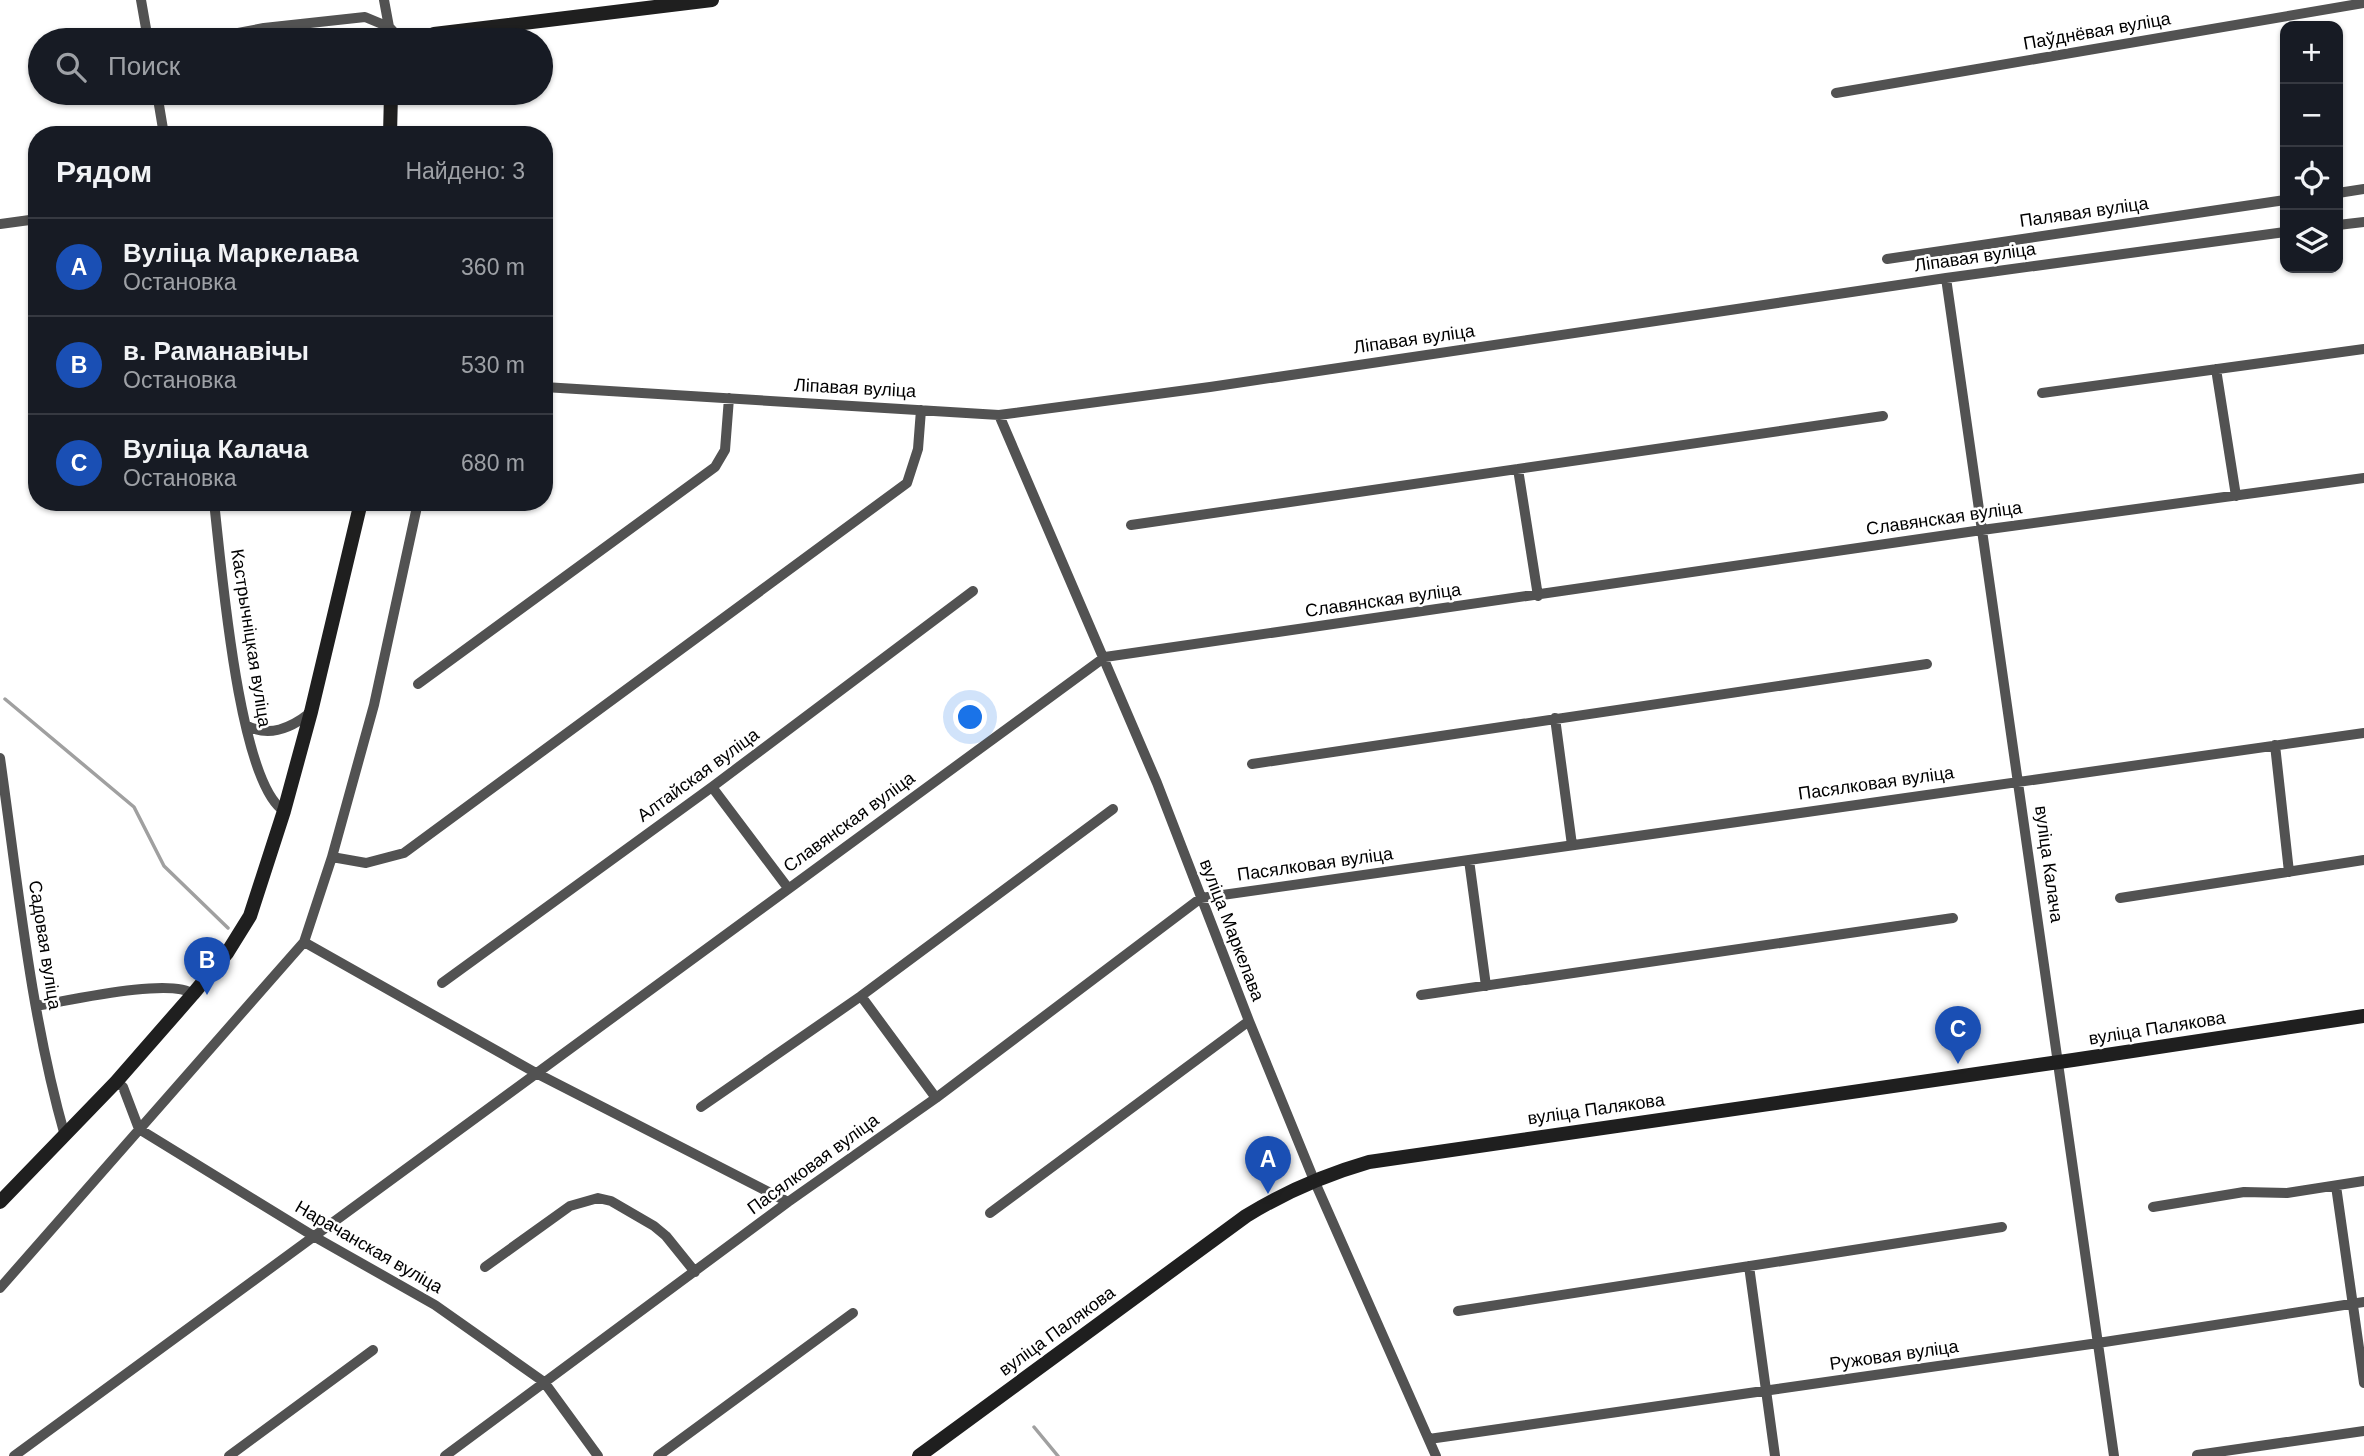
<!DOCTYPE html>
<html lang="ru">
<meta charset="utf-8">
<style>
:root{--surface:#171b24;--page:#20242c;--text:#f1f3f6;--muted:#9ea1a6;--line:#363941;--accent:#858687}
body{margin:0;font-family:Helvetica,sans-serif;background:var(--page);color:var(--text)}
.controls{position:absolute;right:21px;top:21px;display:grid;overflow:hidden;border-radius:14px;box-shadow:0 2px 5px #0004}
.controls button{width:63px;height:63px;display:grid;place-items:center;padding:0;border:0;border-bottom:2px solid var(--line);background:var(--surface);color:var(--text);font:35px sans-serif}
.you{position:absolute;left:971px;top:718px;width:24px;height:24px;margin:-18px;border:5px solid #fff;border-radius:50%;background:#1a73e8;box-shadow:0 0 0 10px #1a73e833}
.badge{display:grid;place-items:center;width:46px;height:46px;border-radius:50%;background:var(--accent);color:#fff;font-size:23px;font-weight:700}
.pin{position:absolute;translate:-50% -58px;filter:drop-shadow(0 2px 4px #0008)}
.pin::after{content:'';position:absolute;top:37px;width:24px;height:21px;background:inherit;clip-path:polygon(0 0,100% 0,50% 100%)}
.list{margin:0;padding:0;list-style:none}
h2{display:flex;justify-content:space-between;align-items:center;height:91px;margin:0;padding:0 28px;font-size:30px}
h2 small{font-size:23px;font-weight:400;color:var(--muted)}
.list li{display:grid;grid-template-columns:46px 1fr auto;gap:21px;align-items:center;box-sizing:border-box;height:98px;padding:0 28px;border-top:2px solid var(--line)}
.list b{display:block;font-size:26px;white-space:nowrap}
.list p{margin:0;font-size:23px;white-space:nowrap;color:var(--muted)}
.list em{font-size:23px;font-style:normal;color:var(--muted)}
.icon{flex:none;width:38px;height:38px;fill:none;stroke:currentColor;stroke-width:2;stroke-linecap:round;stroke-linejoin:round}
.map{position:relative;flex:none;width:2364px;height:1456px;overflow:hidden}
.search{position:absolute;background:var(--surface);box-shadow:0 2px 5px #0004;left:28px;top:28px;width:525px;height:77px;display:flex;align-items:center;gap:18px;box-sizing:border-box;padding:0 24px;border-radius:38px;color:var(--muted);font-size:26px}
.panel{position:absolute;background:var(--surface);box-shadow:0 2px 5px #0004;left:28px;top:126px;width:525px;height:385px;border-radius:28px}
.map>svg:first-child{display:block}
.lines{fill:none;stroke-linecap:round;stroke-linejoin:round}
.stream{stroke:#a0a0a0;stroke-width:3.5}
.street{stroke:#525252;stroke-width:10}
.secondary{stroke:#1f1f1f;stroke-width:14}
.labels{text-anchor:middle;dominant-baseline:central;stroke-width:5;stroke-linejoin:round;paint-order:stroke}
.street-label{font-size:18px;fill:#000;stroke:#fff}
</style>
<div class="map">
<svg width="2364" height="1456" viewBox="0 0 2364 1456">
<rect width="100%" height="100%" fill="#fff"/>
<g class="lines">
<path class="stream" d="M5 699 134 807 164 866 228 928
M1034 1427 1058 1456"/>
<path class="street" d="M141 0 148 40
M384 0 389 27
M201 40 264 28 365 17 389 27 401 40
M157 93 164 135
M1836 93 2364 3
M2338 193 2364 189
M0 224 37 219
M2338 225 2364 222
M1887 259 2285 200
M1946 278 2114 1456
M2216 369 2236 496
M544 387 999 415 1210 387 1946 278 2285 232
M2042 393 2364 349
M999 415 1157 783 1249 1021 1314 1180 1436 1456
M1518 469 1538 596
M214 502C221 561 238 782 284 811
M1131 525 1883 416
M418 684 715 467 725 450 729 398
M1555 718 1572 845
M246 725C269 738 291 728 310 713
M2275 745 2289 872
M0 758C18 884 30 1013 65 1136
M1252 764 1927 664
M712 787 788 888
M332 857 366 863 404 853 907 483 918 449 921 410
M1469 860 1486 986
M2120 898 2364 860
M304 942 536 1073 788 1202
M442 983 712 787 973 591
M1421 995 1953 918
M861 996 936 1098
M36 1006C67 1001 171 977 193 994
M116 1082 123 1087 139 1129 315 1237 435 1305 544 1382 598 1456
M701 1107 861 996 1113 809
M2336 1186 2364 1383
M2153 1207 2244 1192 2287 1193 2364 1181
M990 1213 1249 1021
M1749 1266 1775 1456
M485 1267 570 1206 598 1198 611 1201 654 1226 666 1236 695 1272
M0 1288 304 942 332 857 374 705 418 502
M1458 1311 2002 1227
M1429 1439 2098 1343 2364 1302
M2197 1455 2364 1431
M14 1456 1105 657 1982 530 2364 478
M229 1456 373 1350
M445 1456 788 1202 936 1098 1201 898 2364 733
M658 1456 853 1313"/>
<path class="secondary" d="M419 40 434 34 712 0
M390 135 391 93
M0 1202 116 1082 193 994 227 953 250 916 284 811 311 712 361 502
M919 1456 1246 1216C1285 1192 1324 1175 1369 1162L2073 1060 2364 1016"/>
</g>
<g class="labels">
<g class="street-label">
<text transform="translate(2097 31) rotate(-10)">Паўднёвая вуліца</text>
<text transform="translate(2084 212) rotate(-8)">Палявая вуліца</text>
<text transform="translate(1975 257) rotate(-8)">Ліпавая вуліца</text>
<text transform="translate(1414 339) rotate(-8)">Ліпавая вуліца</text>
<text transform="translate(855 388) rotate(3)">Ліпавая вуліца</text>
<text transform="translate(1944 518) rotate(-8)">Славянская вуліца</text>
<text transform="translate(1383 600) rotate(-8)">Славянская вуліца</text>
<text transform="translate(251 638) rotate(81)">Кастрычніцкая вуліца</text>
<text transform="translate(698 775) rotate(-36)">Алтайская вуліца</text>
<text transform="translate(1876 783) rotate(-8)">Пасялковая вуліца</text>
<text transform="translate(849 822) rotate(-36)">Славянская вуліца</text>
<text transform="translate(1315 864) rotate(-8)">Пасялковая вуліца</text>
<text transform="translate(2049 864) rotate(82)">вуліца Калача</text>
<text transform="translate(1232 930) rotate(69)">вуліца Маркелава</text>
<text transform="translate(45 945) rotate(81)">Садовая вуліца</text>
<text transform="translate(2157 1028) rotate(-9)">вуліца Палякова</text>
<text transform="translate(1596 1109) rotate(-8)">вуліца Палякова</text>
<text transform="translate(813 1164) rotate(-36)">Пасялковая вуліца</text>
<text transform="translate(369 1247) rotate(30)">Нарачанская вуліца</text>
<text transform="translate(1057 1331) rotate(-36)">вуліца Палякова</text>
<text transform="translate(1894 1355) rotate(-8)">Ружовая вуліца</text>
</g>
</g>
</svg>
<div class="controls">
<button>+</button>
<button>−</button>
<button><svg class="icon" aria-label="locate" viewBox="0 0 24 24"><circle cx="12" cy="12" r="6"/><path d="M12 2v4M12 18v4M2 12h4M18 12h4"/></svg></button>
<button><svg class="icon" aria-label="layers" viewBox="0 0 24 24"><path d="M12 4l9 5-9 5-9-5zM3 14l9 5 9-5"/></svg></button>
</div>
<div class="you"></div>
<div class="pin badge" style="left:1268px;top:1194px;background:#1a4fb4">A</div>
<div class="pin badge" style="left:207px;top:995px;background:#1a4fb4">B</div>
<div class="pin badge" style="left:1958px;top:1064px;background:#1a4fb4">C</div>
<div class="search"><svg class="icon" aria-label="search" viewBox="0 0 24 24"><circle cx="10" cy="10" r="6"/><path d="M15 15l6 6"/></svg>Поиск</div>
<section class="panel">
<h2>Рядом<small>Найдено: 3</small></h2>
<ul class="list">
<li><span class="badge" style="background:#1a4fb4">A</span><div><b>Вуліца Маркелава</b><p>Остановка</p></div><em>360 m</em></li>
<li><span class="badge" style="background:#1a4fb4">B</span><div><b>в. Раманавічы</b><p>Остановка</p></div><em>530 m</em></li>
<li><span class="badge" style="background:#1a4fb4">C</span><div><b>Вуліца Калача</b><p>Остановка</p></div><em>680 m</em></li>
</ul>
</section>
</div>
